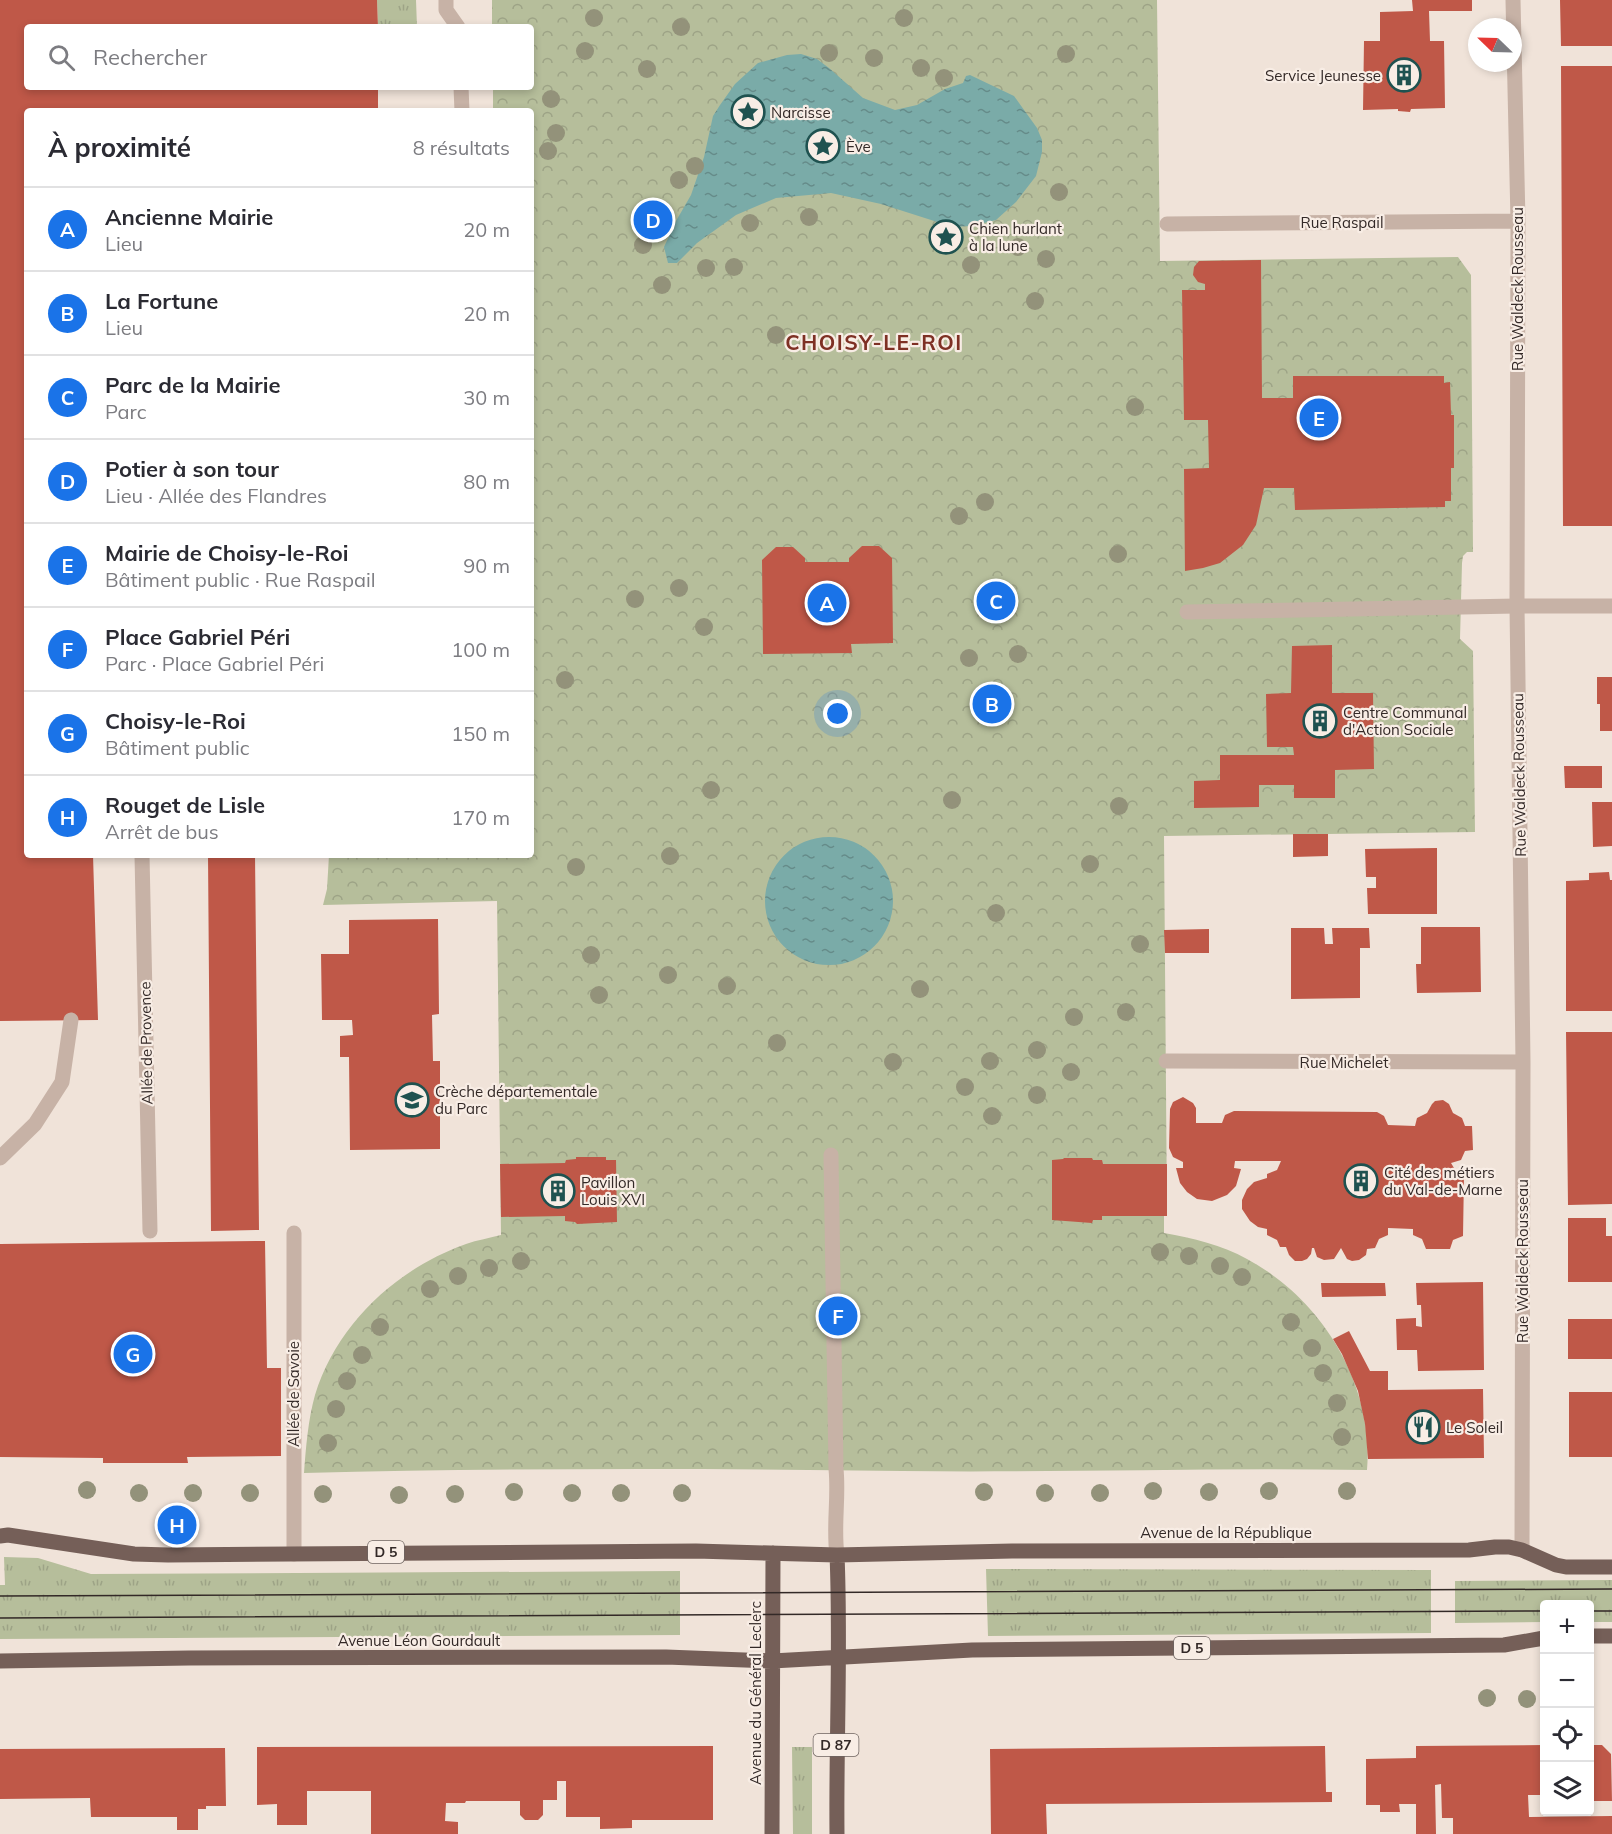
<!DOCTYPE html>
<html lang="fr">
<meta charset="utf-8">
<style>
:root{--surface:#fff;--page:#f7f7f7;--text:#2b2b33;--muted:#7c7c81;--line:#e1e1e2;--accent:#1a73e8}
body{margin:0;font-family:Mulish,sans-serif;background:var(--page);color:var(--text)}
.controls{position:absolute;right:18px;bottom:18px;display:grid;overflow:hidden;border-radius:6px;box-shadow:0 3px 9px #0003}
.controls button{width:54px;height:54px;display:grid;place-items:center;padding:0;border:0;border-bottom:2px solid var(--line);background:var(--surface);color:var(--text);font:30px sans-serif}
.compass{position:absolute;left:1468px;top:18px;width:54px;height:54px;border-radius:50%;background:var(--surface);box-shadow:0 3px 9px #0003;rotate:293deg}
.you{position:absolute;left:838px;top:714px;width:21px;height:21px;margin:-15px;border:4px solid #fff;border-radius:50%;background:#1a73e8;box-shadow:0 0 0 9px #1a73e833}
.badge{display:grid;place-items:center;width:39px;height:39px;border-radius:50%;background:var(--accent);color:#fff;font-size:20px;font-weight:700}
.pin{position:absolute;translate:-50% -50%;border:3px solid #fff;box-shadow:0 2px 6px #0006}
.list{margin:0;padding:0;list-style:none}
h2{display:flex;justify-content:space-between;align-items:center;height:78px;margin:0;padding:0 24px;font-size:26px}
h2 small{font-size:20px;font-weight:400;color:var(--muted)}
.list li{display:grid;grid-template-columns:39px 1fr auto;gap:18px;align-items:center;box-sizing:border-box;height:84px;padding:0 24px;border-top:2px solid var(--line)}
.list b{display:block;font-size:22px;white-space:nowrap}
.list p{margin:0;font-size:20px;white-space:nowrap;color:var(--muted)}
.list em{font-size:20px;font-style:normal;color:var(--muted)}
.icon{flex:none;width:33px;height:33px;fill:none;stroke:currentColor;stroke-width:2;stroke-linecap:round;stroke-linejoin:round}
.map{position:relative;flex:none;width:1612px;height:1834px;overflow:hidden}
.search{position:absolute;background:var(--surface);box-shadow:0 3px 9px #0003;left:24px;top:24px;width:510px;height:66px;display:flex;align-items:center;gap:15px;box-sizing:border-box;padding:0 21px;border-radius:6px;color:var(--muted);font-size:22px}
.panel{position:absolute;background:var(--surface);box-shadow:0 3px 9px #0003;left:24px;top:108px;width:510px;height:750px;border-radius:6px}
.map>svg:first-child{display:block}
.grass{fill:url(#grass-tufts)}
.forest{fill:url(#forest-crowns)}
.water{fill:url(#water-ripples)}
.building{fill:#bf5848}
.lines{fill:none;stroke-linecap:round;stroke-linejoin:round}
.lane{stroke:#c7b2a6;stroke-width:15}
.street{stroke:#c7b2a6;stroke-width:15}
.primary{stroke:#755f58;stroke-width:15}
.tram{stroke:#332927;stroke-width:1.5}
.tree{fill:#93927a}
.labels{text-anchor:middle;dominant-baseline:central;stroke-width:4.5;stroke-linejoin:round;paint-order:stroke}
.shield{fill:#f8ede5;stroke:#6e6460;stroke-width:1.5}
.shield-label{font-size:14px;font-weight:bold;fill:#332927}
.poi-label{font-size:15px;fill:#332927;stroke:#f8ede5;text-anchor:start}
.street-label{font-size:15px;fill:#332927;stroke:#f8ede5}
.district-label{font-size:21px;font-weight:bold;letter-spacing:1.5px;fill:#7e3024;stroke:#f8ede5}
</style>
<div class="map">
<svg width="1612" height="1834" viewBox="0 0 1612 1834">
<defs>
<pattern id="grass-tufts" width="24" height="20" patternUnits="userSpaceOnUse" patternTransform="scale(1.5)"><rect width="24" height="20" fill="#b6be9b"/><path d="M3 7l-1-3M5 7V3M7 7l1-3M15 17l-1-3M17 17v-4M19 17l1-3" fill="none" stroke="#9da386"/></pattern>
<pattern id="forest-crowns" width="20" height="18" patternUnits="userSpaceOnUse" patternTransform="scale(1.5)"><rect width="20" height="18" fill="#b6be9b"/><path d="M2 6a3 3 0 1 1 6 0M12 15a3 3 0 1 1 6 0" fill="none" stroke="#9da386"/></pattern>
<pattern id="water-ripples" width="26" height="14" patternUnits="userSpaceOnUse" patternTransform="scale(1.5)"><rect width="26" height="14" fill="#7aaba8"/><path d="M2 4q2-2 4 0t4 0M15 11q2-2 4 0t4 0" fill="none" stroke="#658b89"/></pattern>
</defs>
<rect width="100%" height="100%" fill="#f0e3d9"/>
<path class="grass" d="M377 0H416L417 27H378Z
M4 1557 38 1558 91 1574 680 1571V1635L0 1639V1585H5Z
M986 1569 1431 1570V1633L988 1636Z
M1612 1580V1622H1590V1604H1544V1622L1455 1623V1581Z
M792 1747H812V1834H793Z"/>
<path class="forest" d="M492 0H1157L1160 261 1458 257 1471 275 1473 552H1467L1463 556 1462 563 1460 639 1473 651 1475 832 1164 836 1167 1216H1164V1233C1193 1238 1222 1245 1247 1259 1322 1299 1374 1384 1367 1470 1212 1467 1057 1473 902 1471 703 1468 503 1468 304 1473 306 1447 308 1420 315 1395 337 1324 396 1269 466 1244 477 1240 490 1238 501 1235L497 901 323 905 327 889 329 855H531V111H493V87H531V27H492Z"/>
<path class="water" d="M801 54 817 59 829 68 863 98 895 110 917 105 945 89 963 83 966 76 970 75 1014 96 1037 128 1042 140V152L1036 176 1016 202 996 220 971 226 953 227 881 204 831 193 776 198 736 215 697 243 677 263H668L664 247 676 221 691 195 704 157 713 116 720 105 735 84 758 63 787 55Z
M765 901a64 64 0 1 1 128 0a64 64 0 1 1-128 0Z"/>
<path class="building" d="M0 0H377L378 27H27V87H378V111H27V855H93L98 1020 0 1021Z
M1412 0H1472V11H1429L1430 41H1444L1445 108 1411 109 1410 112 1398 111V109L1363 110 1364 41H1380V12L1413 11Z
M1560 0H1612V46H1561Z
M1561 66H1612V526H1563Z
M1261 260 1262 398H1293V376H1444V383L1450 382 1451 415H1454V468H1451V501H1445V507L1295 510 1294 488H1264L1256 525 1243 545 1220 563 1203 568 1185 571 1184 469 1209 468 1208 420H1184L1182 290H1205V284L1198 282 1193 275 1194 267 1199 261Z
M862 546H879L892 558 893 643 851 644 852 653 763 654 762 560 776 547H793L805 558V562H849V558Z
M1332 645V693H1373L1374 769 1335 770V798H1294V785H1259V807L1194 808V781L1220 780V755H1294L1293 747H1267L1266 694 1291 693 1292 646Z
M1597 677H1612V731H1600V704H1597Z
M1564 766H1602V788H1565Z
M1592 802H1612V846L1593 847Z
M1293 834H1328V856L1293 857Z
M1437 848V914H1368L1367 888H1376V877H1366L1365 849Z
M208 855H255L259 1230 211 1231Z
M1609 872 1610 880H1612V1011H1566V881L1589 880V873Z
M438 919 439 1014 432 1015 433 1061H440V1149L350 1150 349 1057H340V1036L353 1035 352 1020H322L321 954H349V920Z
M1421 927H1480L1481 992 1417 993 1416 964H1421Z
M1291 928H1324L1325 944H1333L1332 928H1369L1370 948H1360V998L1291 999Z
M1209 929V953H1165L1164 930Z
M1566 1032H1612V1204L1568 1205Z
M1183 1097 1193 1103 1196 1108V1123H1222L1225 1115 1234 1111 1377 1112 1384 1116 1388 1125 1415 1126 1417 1118 1427 1113 1432 1104 1435 1101 1443 1100 1449 1104 1453 1113 1462 1118 1465 1126H1472L1473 1150 1465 1151 1461 1160 1451 1163 1457 1173 1464 1175 1463 1236 1453 1240 1450 1249H1426L1422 1239 1413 1235V1229L1388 1228V1235L1379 1239 1375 1248 1367 1249 1366 1255 1359 1260 1352 1261 1347 1259 1341 1248 1334 1259 1324 1260 1317 1257 1314 1248H1312L1311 1254 1307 1259 1302 1261H1295L1289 1255 1286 1247H1280L1277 1240 1267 1235V1229L1258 1227 1250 1221 1242 1209V1200L1247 1189 1254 1182 1267 1178V1174L1277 1170 1281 1161H1235L1234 1168 1241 1169 1236 1186 1227 1195 1212 1201 1197 1199 1187 1192 1180 1183 1176 1168H1183V1162L1173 1157 1169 1148 1170 1109 1173 1102Z
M576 1157H606V1160H616L617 1222 577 1224 575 1222 565 1221V1216L501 1217 500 1164 565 1163 566 1160 576 1159Z
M1064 1158H1092L1093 1160H1102L1103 1164H1167V1216H1102V1220H1093L1092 1223 1052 1220V1160L1063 1159Z
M1568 1218H1606V1236H1612V1282H1568Z
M265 1241 267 1368H281V1456L187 1457 188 1463H103V1458L0 1457V1244Z
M1483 1282 1484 1370 1418 1371 1417 1350H1397L1396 1319 1416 1318V1326L1422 1327 1421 1305H1417L1416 1283Z
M1321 1283H1385L1386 1296 1322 1297Z
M1568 1319H1612V1359H1568Z
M1349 1331 1370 1371H1388V1390L1483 1389 1484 1458 1368 1459 1365 1424 1358 1391 1342 1354 1333 1339Z
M1569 1392H1612V1457H1569Z
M1544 1745V1795H1528L1529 1817 1612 1816V1834H1453V1818H1442L1441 1784 1435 1785 1436 1834H1416V1804H1399L1400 1812H1380V1805H1366V1759L1416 1758V1746Z
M1590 1745H1602L1611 1754 1612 1801H1590Z
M713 1746V1820H632V1828L600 1829V1817H566V1781H557V1800H543V1815L538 1820H525L520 1815V1801H466L465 1803H446L445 1821 458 1822V1834H371V1791H307V1825H277V1804L257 1805V1747Z
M1325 1746 1326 1792H1332V1802L1046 1804 1047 1834H991L990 1749Z
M225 1748 226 1806H206V1809H198V1830H177V1817H91L90 1798 0 1799V1749Z"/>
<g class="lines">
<path class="lane" d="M1187 612 1517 606
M0 1158 35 1124 62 1082 71 1020"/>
<path class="street" d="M446 0V10L458 27
M1513 0 1518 221 1517 606 1523 1062 1522 1550
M461 87 462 111
M1167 224 1518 221
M1517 606H1612
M142 855 150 1231
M1166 1061 1523 1062
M831 1155 836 1469C839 1498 833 1526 837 1555
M294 1233V1554"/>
<path class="primary" d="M0 1536 8 1535 134 1554 168 1555 696 1551 837 1555 1012 1551 1469 1550 1495 1547H1509L1522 1550 1556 1565 1566 1567H1612
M837 1555C841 1648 836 1741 837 1834
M1590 1636H1612
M0 1661 189 1658 666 1657 772 1661 972 1650 1504 1645 1544 1638
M772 1834 773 1553"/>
<path class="tram" d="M0 1596 1612 1589
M1590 1611H1612
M0 1618 1544 1611"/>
</g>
<g class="tree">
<circle cx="594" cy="18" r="9"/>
<circle cx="904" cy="18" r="9"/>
<circle cx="681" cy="27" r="9"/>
<circle cx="585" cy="51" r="9"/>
<circle cx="829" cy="53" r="9"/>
<circle cx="1066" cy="54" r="9"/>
<circle cx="874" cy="58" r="9"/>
<circle cx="921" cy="68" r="9"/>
<circle cx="647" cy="69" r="9"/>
<circle cx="944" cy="78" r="9"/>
<circle cx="551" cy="99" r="9"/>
<circle cx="556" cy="133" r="9"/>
<circle cx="548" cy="151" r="9"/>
<circle cx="695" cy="166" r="9"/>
<circle cx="679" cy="180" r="9"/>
<circle cx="1059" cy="192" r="9"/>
<circle cx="809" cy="217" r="9"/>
<circle cx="750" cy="223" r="9"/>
<circle cx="665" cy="225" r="9"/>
<circle cx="643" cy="245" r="9"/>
<circle cx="1018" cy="247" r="9"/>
<circle cx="1046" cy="259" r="9"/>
<circle cx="971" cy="265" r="9"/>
<circle cx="734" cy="267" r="9"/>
<circle cx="706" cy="268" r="9"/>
<circle cx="662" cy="285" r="9"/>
<circle cx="1035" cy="301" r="9"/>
<circle cx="776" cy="335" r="9"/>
<circle cx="1135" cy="407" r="9"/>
<circle cx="985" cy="502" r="9"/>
<circle cx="959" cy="516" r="9"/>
<circle cx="1118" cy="554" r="9"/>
<circle cx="679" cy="588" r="9"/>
<circle cx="635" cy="599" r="9"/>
<circle cx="704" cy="627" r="9"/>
<circle cx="1018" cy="654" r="9"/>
<circle cx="969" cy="658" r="9"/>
<circle cx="565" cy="680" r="9"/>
<circle cx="711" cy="790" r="9"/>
<circle cx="952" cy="800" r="9"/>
<circle cx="1119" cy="806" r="9"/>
<circle cx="670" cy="856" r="9"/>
<circle cx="1090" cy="864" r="9"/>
<circle cx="576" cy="867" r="9"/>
<circle cx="996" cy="913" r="9"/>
<circle cx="1140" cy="944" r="9"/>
<circle cx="591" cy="955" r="9"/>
<circle cx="668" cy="975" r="9"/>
<circle cx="727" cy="986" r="9"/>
<circle cx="920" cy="989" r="9"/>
<circle cx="599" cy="995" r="9"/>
<circle cx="1126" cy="1012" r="9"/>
<circle cx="1074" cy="1017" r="9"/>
<circle cx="777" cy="1043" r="9"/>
<circle cx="1037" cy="1050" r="9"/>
<circle cx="990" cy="1061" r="9"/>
<circle cx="893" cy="1062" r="9"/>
<circle cx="1071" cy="1072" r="9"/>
<circle cx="965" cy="1087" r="9"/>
<circle cx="1037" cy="1095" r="9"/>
<circle cx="992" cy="1116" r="9"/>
<circle cx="1160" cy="1252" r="9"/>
<circle cx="1189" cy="1256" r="9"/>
<circle cx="521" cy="1261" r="9"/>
<circle cx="1220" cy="1266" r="9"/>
<circle cx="489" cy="1268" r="9"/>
<circle cx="458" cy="1276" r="9"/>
<circle cx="1242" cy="1277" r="9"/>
<circle cx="430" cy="1289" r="9"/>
<circle cx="1291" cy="1322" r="9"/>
<circle cx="380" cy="1327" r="9"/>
<circle cx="1312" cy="1348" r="9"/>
<circle cx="362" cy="1355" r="9"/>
<circle cx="1323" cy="1373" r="9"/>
<circle cx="347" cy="1381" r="9"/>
<circle cx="1337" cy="1403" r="9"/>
<circle cx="336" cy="1409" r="9"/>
<circle cx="1342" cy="1437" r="9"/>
<circle cx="328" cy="1443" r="9"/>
<circle cx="87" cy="1490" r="9"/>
<circle cx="1153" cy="1491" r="9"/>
<circle cx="1269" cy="1491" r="9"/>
<circle cx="1347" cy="1491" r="9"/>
<circle cx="514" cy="1492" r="9"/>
<circle cx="984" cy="1492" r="9"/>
<circle cx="1209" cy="1492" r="9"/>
<circle cx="139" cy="1493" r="9"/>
<circle cx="193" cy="1493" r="9"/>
<circle cx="250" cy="1493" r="9"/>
<circle cx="572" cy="1493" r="9"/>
<circle cx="621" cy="1493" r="9"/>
<circle cx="682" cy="1493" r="9"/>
<circle cx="1045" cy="1493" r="9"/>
<circle cx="1100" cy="1493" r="9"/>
<circle cx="323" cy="1494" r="9"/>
<circle cx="455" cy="1494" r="9"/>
<circle cx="399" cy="1495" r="9"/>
<circle cx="1487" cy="1698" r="9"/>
<circle cx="1527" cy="1699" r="9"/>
</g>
<defs>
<g id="building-ring" transform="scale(1.725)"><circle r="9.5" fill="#f8ede5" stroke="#1f5250" stroke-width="1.5"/><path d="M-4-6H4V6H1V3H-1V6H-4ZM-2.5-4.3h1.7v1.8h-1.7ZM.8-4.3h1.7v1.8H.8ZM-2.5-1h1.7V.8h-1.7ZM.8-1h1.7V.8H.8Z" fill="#1f5250"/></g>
<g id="sight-ring" transform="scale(1.725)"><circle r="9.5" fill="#f8ede5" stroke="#1f5250" stroke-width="1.5"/><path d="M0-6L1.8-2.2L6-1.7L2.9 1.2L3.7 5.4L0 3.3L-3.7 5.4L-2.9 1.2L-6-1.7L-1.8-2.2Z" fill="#1f5250"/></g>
<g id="school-ring" transform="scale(1.725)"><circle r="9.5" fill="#f8ede5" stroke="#1f5250" stroke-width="1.5"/><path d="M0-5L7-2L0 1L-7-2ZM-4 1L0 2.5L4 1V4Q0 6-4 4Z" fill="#1f5250"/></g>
<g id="restaurant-ring" transform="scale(1.725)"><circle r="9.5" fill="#f8ede5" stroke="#1f5250" stroke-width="1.5"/><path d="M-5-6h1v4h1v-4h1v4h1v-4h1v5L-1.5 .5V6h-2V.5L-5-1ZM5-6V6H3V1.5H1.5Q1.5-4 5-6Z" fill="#1f5250"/></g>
</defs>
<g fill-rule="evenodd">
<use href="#building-ring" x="1404" y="75"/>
<use href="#sight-ring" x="748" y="112"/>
<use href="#sight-ring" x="823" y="146"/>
<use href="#sight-ring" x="946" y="237"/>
<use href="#building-ring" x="1320" y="721"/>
<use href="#school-ring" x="412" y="1100"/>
<use href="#building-ring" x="1361" y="1181"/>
<use href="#building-ring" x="558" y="1191"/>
<use href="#restaurant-ring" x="1423" y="1427"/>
</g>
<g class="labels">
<g class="shield">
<rect x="368" y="1541" width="36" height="22" rx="4.5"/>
<rect x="1174" y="1637" width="36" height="22" rx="4.5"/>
<rect x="813.5" y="1734" width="45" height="22" rx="4.5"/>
</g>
<g class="shield-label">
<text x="386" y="1552">D 5</text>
<text x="1192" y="1648">D 5</text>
<text x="836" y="1745">D 87</text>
</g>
<g class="poi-label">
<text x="1381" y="75" text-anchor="end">Service Jeunesse</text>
<text x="771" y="112">Narcisse</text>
<text x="846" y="146">Ève</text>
<text x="969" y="228">Chien hurlant<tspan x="969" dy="17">à la lune</tspan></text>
<text x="1343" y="712">Centre Communal<tspan x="1343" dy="17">d'Action Sociale</tspan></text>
<text x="435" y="1091">Crèche départementale<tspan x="435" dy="17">du Parc</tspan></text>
<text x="1384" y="1172">Cité des métiers<tspan x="1384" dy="17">du Val-de-Marne</tspan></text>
<text x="581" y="1182">Pavillon<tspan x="581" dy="17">Louis XVI</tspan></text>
<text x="1446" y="1427">Le Soleil</text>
</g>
<g class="street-label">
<text x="1342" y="222">Rue Raspail</text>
<text transform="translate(1517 289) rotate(-90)">Rue Waldeck Rousseau</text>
<text transform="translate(1519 775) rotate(-91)">Rue Waldeck Rousseau</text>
<text transform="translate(146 1043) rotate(-91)">Allée de Provence</text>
<text x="1344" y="1062">Rue Michelet</text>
<text transform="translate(1522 1261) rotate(-90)">Rue Waldeck Rousseau</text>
<text transform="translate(293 1394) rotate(-90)">Allée de Savoie</text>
<text x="1226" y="1532">Avenue de la République</text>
<text x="419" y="1640">Avenue Léon Gourdault</text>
<text transform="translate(755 1693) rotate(-90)">Avenue du Général Leclerc</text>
</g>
<g class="district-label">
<text x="874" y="342">CHOISY-LE-ROI</text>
</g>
</g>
</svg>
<div class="controls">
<button>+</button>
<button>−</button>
<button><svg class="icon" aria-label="locate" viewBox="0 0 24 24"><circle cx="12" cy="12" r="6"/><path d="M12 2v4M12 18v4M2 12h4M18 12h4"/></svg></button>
<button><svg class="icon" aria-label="layers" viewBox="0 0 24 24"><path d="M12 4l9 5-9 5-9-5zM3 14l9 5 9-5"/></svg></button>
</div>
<svg class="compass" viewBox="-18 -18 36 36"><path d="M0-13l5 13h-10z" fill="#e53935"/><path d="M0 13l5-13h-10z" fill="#7c7c81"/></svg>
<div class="you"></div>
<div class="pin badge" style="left:827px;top:603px">A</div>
<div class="pin badge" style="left:992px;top:704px">B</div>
<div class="pin badge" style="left:996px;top:601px">C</div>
<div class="pin badge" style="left:653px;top:220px">D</div>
<div class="pin badge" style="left:1319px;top:418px">E</div>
<div class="pin badge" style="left:838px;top:1316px">F</div>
<div class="pin badge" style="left:133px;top:1354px">G</div>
<div class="pin badge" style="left:177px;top:1525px">H</div>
<div class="search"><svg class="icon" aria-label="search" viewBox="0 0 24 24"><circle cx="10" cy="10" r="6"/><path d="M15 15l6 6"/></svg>Rechercher</div>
<section class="panel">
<h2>À proximité<small>8 résultats</small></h2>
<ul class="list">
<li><span class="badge">A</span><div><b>Ancienne Mairie</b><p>Lieu</p></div><em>20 m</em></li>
<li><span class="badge">B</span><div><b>La Fortune</b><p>Lieu</p></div><em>20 m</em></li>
<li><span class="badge">C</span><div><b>Parc de la Mairie</b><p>Parc</p></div><em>30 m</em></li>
<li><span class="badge">D</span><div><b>Potier à son tour</b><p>Lieu · Allée des Flandres</p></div><em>80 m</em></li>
<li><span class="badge">E</span><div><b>Mairie de Choisy-le-Roi</b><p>Bâtiment public · Rue Raspail</p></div><em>90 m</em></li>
<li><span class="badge">F</span><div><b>Place Gabriel Péri</b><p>Parc · Place Gabriel Péri</p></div><em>100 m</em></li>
<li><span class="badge">G</span><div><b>Choisy-le-Roi</b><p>Bâtiment public</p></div><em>150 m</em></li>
<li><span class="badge">H</span><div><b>Rouget de Lisle</b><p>Arrêt de bus</p></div><em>170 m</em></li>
</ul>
</section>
</div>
